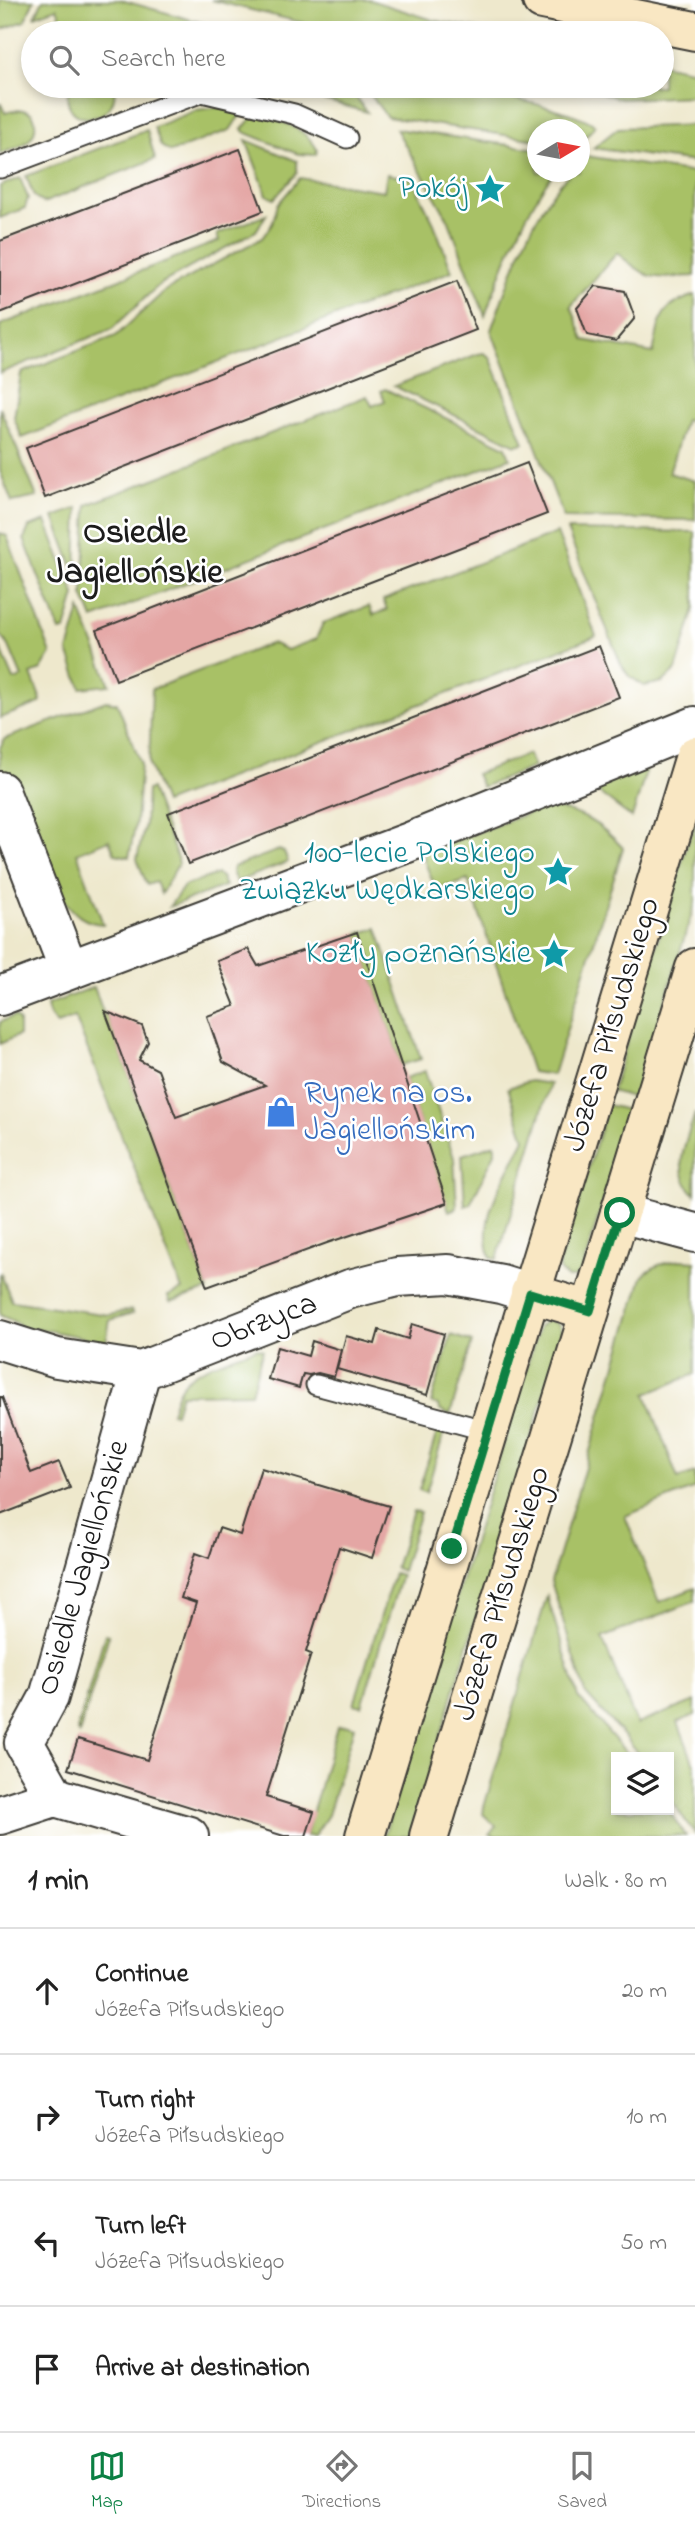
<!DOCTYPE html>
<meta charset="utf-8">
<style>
:root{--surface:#fff;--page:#f2f2f2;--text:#222;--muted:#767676;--line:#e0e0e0;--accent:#0b8043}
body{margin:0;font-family:"Indie Flower",sans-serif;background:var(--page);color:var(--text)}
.controls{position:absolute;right:21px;bottom:21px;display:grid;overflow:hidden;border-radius:0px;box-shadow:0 4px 10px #0003}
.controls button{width:63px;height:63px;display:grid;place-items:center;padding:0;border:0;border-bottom:2px solid var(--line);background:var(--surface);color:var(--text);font:35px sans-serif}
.compass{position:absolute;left:527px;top:119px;width:63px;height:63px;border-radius:50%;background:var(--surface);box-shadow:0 4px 10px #0003;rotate:80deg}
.stop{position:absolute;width:21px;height:21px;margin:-16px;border:5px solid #0b8043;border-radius:50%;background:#fff}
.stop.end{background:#0b8043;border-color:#fff;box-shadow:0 2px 7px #0008}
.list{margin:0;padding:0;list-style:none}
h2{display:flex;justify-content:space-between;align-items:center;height:91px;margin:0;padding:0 28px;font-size:30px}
h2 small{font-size:23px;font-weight:400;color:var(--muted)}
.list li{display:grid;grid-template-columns:46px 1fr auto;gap:21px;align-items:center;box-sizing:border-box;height:126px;padding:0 28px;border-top:2px solid var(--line)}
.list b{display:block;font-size:26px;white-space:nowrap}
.list p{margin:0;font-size:23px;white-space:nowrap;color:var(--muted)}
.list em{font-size:23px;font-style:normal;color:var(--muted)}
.icon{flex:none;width:38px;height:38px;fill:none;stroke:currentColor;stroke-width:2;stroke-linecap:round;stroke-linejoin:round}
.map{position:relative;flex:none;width:695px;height:1836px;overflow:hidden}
.search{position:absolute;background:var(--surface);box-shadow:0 4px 10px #0003;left:21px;right:21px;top:21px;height:77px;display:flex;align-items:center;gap:18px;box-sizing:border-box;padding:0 24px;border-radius:38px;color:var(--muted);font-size:26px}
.sheet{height:595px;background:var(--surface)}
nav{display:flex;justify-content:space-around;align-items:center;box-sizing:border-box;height:98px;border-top:2px solid var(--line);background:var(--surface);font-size:19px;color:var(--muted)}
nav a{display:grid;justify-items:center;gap:4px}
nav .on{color:var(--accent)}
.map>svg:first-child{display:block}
.green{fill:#a8c166;stroke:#626e41;stroke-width:2}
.building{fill:#e4a6a4}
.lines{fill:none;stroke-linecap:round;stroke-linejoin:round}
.lane-casing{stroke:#3c3b36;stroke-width:23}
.street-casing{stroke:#3c3b36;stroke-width:42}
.secondary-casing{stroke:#3c3b36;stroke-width:42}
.lane{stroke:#fff;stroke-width:19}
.street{stroke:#fff;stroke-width:38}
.secondary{stroke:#f9e7c3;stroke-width:38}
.route{stroke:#0b8043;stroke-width:9}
.labels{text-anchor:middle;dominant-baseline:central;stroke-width:5;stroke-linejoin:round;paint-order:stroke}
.culture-label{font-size:32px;fill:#0d838f;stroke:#fff;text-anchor:end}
.street-label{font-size:32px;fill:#1c1c1c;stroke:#fff}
.shop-label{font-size:32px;fill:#366cbe;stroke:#fff;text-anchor:start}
.quarter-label{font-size:35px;font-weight:bold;fill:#1c1c1c;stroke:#fff}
</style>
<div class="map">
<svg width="695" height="1836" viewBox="0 0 695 1836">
<rect width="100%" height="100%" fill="#fff"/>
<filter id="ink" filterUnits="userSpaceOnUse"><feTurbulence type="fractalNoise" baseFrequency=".0143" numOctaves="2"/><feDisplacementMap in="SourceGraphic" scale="14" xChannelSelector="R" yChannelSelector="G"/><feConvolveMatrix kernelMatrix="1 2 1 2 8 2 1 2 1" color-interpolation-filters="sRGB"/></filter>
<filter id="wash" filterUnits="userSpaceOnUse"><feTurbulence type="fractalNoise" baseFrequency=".00686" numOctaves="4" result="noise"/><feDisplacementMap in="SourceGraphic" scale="28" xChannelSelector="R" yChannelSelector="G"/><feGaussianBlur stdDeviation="1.57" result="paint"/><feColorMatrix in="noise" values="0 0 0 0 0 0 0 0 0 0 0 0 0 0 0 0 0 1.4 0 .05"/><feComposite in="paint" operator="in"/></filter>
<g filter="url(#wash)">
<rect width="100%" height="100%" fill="#eee8cc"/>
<path class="green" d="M0 0H34L25 21 0 30Z
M43 0H121L238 33H67L57 8 35 16Z
M211 0H370L433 20 498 33H344Z
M662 64 695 71V96L621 99 580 86H662Z
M77 86H114C121 123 63 131 68 92Z
M282 86H347L367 112 280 88Z
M364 86C390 86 419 83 445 86 469 89 585 111 595 126L580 143V130H538L537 140 387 117Z
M0 102 5 113C16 110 34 105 35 123 36 128 34 135 30 139 24 147 9 150 0 154Z
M220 107 243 111 230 130 171 152 161 146 154 127 197 110Z
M256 113C280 121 304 126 317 149L316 155 298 154 244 132 242 129Z
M695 125V162L593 148 618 128Z
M396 129 537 149 538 172H554C522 215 503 266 485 316L448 219Z
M147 130 155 159 43 203 34 196 26 176Z
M246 140 297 161V173L274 199 267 195Z
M586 156 695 173V276C650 278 653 283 617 253L571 306 584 340 653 353C661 318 657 308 695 295V422L685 420 669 473 695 481V520L564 518 491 330C510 278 531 211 571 172H580V163Z
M387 174 412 179 434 224 452 271 22 438 14 418 21 373 116 336 166 290 262 238 272 224 278 204 300 178 384 191Z
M20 178 28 198 25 208 0 218V186Z
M266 215 256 231 160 284 112 329 0 373V325L219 241 217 234Z
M484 353 490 357 524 443 516 445 394 386 478 354Z
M385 389 506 447 510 458 93 619 83 595 87 505 367 396 372 406 385 401 381 391Z
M0 408 37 497 12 502 0 471Z
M78 508 76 575 54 517Z
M46 521 75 595 65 630 60 631 24 539 29 527Z
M567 530 695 532V608L676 670 663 682 644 686 628 675 621 664Z
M0 533 7 536 51 654 41 670 31 674 41 700 40 703 0 718V647L14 680 22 677 9 646 0 634Z
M557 533 596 636 164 803 149 764 152 689 272 643 287 650 316 639 323 623 369 606 373 615 387 610 383 600Z
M80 609 110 685 81 688 68 651Z
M106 701 117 703 141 764 136 822 129 857 115 854 109 840 77 853 103 924C84 923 74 914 63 898L53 901 0 766V748L4 739Z
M528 754 534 767 482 787 476 774Z
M650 758 632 818 598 792 596 783Z
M151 789 179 863 161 894 156 882 147 885 137 859 145 824 147 790Z
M545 807C579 810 600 823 623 848L553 1075 532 1072 468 880 442 888 435 887 424 860V852Z
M695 819V903L635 1098 612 1091Z
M279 850 284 852 288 862 236 882 232 872 233 867Z
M217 874 221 877 225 886 169 907 184 886Z
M377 928 421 1059 401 1065 357 934Z
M94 987 104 1015H107L208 1290 170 1302 168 1296 182 1290 75 1017 57 1024C50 1018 48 1014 47 1005Z
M15 1016 19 1021V1035L0 1044V1022Z
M425 1071 454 1158 457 1208 449 1211 405 1078Z
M530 1081 550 1084 497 1259 491 1258C475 1217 508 1174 525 1139L508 1088Z
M608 1105 631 1111 582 1270 574 1278H568L559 1270V1263Z
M695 1113V1195C670 1168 686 1144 695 1113Z
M495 1144V1153L470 1204 465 1206 462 1155Z
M681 1260 695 1261V1374L646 1394 678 1479 695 1473V1488L625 1516 659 1602 695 1588V1601L602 1638 637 1724 695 1701V1715L678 1722 695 1767V1834L669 1798V1757H640L627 1739 585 1693 551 1581 642 1277C652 1265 666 1262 681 1260Z
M0 1272 12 1301 109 1315 131 1310 133 1313 110 1320 106 1342 36 1328 28 1337 22 1336 19 1324 0 1315Z
M548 1320 559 1324 562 1335 410 1836H384L539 1327Z
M451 1335 472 1342 450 1415 439 1410 438 1405 431 1403Z
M257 1348 263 1350 251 1393 181 1394 175 1413 171 1412C174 1403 176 1393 182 1385 195 1367 236 1356 257 1348Z
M438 1429 444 1433 426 1493 419 1490Z
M413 1511 420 1512 402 1571 395 1568Z
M394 1573 401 1575 362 1706 354 1704Z
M547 1596 578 1697 630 1757H616V1810H668L686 1836H495L490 1834 496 1826 483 1814 484 1807Z
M105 1634 109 1635 79 1734 77 1730Z
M348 1725 354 1727 328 1815 314 1836H306L337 1726Z"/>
<g id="blocks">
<path class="building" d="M240 149 263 211 0 313V241Z
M457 281 476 330 45 498 26 448Z
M596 286 625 291 635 318 616 341 587 335 577 308Z
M527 463 547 514 116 680 97 630Z
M599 646 619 697 188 864 168 813Z
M357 932 447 1203 327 1243 207 1287 105 1011 142 1026 148 1042 139 1060 158 1070 176 1117 265 1085 223 1062 207 1016 235 1006 217 961 248 949 258 966Z
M412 1324 444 1334 427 1395 337 1369 346 1336 375 1344 379 1330 408 1339Z
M312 1341 341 1350 334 1377 318 1373 309 1375 303 1374 299 1388 268 1379 277 1347 308 1356Z
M0 1397H2L31 1473 59 1462 70 1488 0 1515Z
M261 1468 389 1506 372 1558 339 1547 306 1652 311 1654 266 1797 314 1812 306 1836H284L68 1769 78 1739 147 1760 196 1603 181 1598 195 1553 209 1558 219 1528 240 1535Z"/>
</g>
</g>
<g filter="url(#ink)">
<use href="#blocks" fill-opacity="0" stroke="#3c3b36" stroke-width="2"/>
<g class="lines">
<g class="lane-casing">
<path id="lane" d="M0 168 202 92 294 114 347 138
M316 1385 488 1431"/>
</g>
<g class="street-casing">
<path id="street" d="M0 791 69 970
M0 996 407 843 695 726
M620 1213 695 1233
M0 1340 57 1358 141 1371 350 1289 397 1277 448 1274 501 1284 530 1293
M141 1371 49 1697 24 1743 55 1797 189 1836
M0 1815 55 1797"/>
</g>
<g class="secondary-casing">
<path id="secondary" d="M542 0 695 31
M530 1293 590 1311
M365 1836 695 756
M429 1836 695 968"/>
</g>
<use href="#lane" class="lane"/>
<use href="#street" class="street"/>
<use href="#secondary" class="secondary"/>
</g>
</g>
<g class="lines" filter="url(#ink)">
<path class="route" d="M452 1549 530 1293 590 1311 620 1213"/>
</g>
<defs>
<g id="sight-bare" transform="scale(2.415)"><path d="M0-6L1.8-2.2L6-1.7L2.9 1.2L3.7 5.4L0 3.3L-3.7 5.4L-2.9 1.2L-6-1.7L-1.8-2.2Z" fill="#0f9aa8" stroke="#fff" stroke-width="2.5" paint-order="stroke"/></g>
<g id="shop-bare" transform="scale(2.415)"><path d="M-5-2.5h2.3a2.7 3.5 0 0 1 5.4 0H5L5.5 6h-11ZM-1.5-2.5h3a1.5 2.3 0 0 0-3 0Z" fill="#3f7fe0" stroke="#fff" stroke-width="2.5" paint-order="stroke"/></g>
</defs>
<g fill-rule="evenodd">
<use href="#sight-bare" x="490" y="189"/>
<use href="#sight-bare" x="558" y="872"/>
<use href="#sight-bare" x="554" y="954"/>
<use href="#shop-bare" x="281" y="1112"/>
</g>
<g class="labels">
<g class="culture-label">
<text x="467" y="189">Pokój</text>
<text x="535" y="854">100-lecie Polskiego<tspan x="535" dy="37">Związku Wędkarskiego</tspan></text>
<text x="531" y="954">Kozły poznańskie</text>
</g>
<g class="street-label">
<text transform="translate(613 1025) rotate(-73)">Józefa Piłsudskiego</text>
<text transform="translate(264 1323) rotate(-21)">Obrzyca</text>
<text transform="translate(84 1568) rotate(-74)">Osiedle Jagiellońskie</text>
<text transform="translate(503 1594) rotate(-73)">Józefa Piłsudskiego</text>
</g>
<g class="shop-label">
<text x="304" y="1094">Rynek na os.<tspan x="304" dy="37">Jagiellońskim</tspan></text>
</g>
<g class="quarter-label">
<text x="135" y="533">Osiedle<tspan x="135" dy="40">Jagiellońskie</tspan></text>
</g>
</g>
</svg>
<div class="controls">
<button><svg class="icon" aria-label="layers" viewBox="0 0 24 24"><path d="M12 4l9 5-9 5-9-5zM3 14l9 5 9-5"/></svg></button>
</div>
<svg class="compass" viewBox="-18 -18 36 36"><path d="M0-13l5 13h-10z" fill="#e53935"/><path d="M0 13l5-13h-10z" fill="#767676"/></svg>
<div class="stop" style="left:620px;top:1213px"></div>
<div class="stop end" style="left:452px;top:1549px"></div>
<div class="search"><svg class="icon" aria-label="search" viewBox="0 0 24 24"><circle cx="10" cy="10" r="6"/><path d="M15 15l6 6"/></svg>Search here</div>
</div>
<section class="sheet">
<h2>1 min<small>Walk · 80 m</small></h2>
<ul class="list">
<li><svg class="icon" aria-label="ahead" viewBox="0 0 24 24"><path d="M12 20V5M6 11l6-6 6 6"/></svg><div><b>Continue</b><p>Józefa Piłsudskiego</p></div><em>20 m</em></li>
<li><svg class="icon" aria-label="right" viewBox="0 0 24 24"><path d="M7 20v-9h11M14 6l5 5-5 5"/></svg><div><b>Turn right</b><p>Józefa Piłsudskiego</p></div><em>10 m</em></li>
<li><svg class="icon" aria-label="left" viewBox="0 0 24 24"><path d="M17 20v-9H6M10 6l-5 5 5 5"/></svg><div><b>Turn left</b><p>Józefa Piłsudskiego</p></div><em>50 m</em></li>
<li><svg class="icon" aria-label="arrive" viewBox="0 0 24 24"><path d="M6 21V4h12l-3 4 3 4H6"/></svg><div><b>Arrive at destination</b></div></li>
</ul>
</section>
<nav>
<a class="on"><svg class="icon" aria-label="map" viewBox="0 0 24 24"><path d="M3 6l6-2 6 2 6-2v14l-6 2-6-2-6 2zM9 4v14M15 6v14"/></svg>Map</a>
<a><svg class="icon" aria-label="directions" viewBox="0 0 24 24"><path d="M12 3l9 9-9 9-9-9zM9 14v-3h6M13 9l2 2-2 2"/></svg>Directions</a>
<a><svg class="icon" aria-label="saved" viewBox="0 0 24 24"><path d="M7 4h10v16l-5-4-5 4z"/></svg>Saved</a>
</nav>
